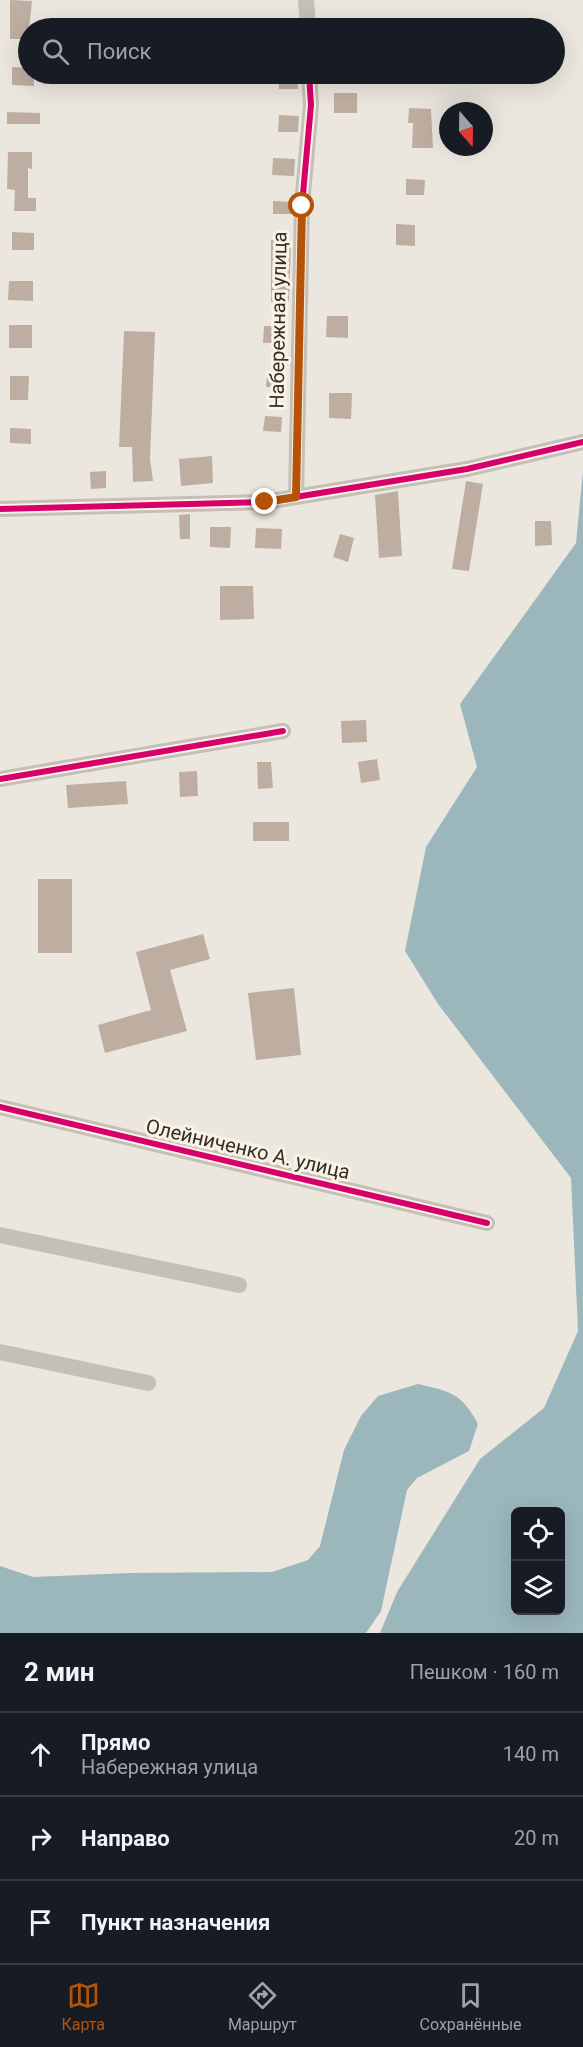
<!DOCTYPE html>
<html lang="ru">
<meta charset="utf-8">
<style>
:root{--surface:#171b24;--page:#242831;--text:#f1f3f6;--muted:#9ea1a6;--line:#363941;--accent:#b45309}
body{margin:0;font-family:Roboto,sans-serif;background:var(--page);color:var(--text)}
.controls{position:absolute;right:18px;bottom:18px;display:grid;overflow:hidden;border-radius:9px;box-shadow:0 6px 24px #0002}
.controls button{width:54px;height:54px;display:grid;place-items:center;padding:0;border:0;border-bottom:2px solid var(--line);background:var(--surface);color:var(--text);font:30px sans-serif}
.compass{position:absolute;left:439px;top:102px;width:54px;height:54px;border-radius:50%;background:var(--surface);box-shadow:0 6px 24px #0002;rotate:160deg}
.stop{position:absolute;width:18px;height:18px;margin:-14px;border:4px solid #b45309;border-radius:50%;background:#fff}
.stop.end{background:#b45309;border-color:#fff;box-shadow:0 2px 6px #0008}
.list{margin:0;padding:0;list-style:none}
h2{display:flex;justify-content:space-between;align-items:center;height:78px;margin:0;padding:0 24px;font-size:26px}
h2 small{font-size:20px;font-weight:400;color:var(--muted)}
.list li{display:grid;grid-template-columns:39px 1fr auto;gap:18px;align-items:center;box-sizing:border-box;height:84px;padding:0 24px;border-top:2px solid var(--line)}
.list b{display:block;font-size:22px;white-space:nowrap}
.list p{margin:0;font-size:20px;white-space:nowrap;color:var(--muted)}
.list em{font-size:20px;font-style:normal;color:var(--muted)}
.icon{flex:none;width:33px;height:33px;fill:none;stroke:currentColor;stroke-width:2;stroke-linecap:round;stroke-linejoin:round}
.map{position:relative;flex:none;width:583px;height:1633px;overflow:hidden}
.search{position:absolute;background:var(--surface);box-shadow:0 6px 24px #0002;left:18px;right:18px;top:18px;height:66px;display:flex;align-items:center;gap:15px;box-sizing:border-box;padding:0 21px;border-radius:33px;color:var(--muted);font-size:22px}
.sheet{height:330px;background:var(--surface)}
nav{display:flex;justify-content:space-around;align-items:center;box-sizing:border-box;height:84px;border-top:2px solid var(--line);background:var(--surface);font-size:16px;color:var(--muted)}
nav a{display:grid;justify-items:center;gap:3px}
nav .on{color:var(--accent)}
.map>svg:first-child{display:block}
.water{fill:#9bb7bc;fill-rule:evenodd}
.building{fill:#beaea1}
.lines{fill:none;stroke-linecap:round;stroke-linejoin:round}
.minor{stroke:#c4bfb8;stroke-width:16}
.cycleway-casing{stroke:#f9f3e5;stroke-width:10}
.cycleway{stroke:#d6006c;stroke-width:6}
.route{stroke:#b45309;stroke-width:8}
.labels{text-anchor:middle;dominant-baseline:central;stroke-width:6;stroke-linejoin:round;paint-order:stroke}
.street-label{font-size:20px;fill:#342d27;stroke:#f9f3e5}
</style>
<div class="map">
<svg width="583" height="1633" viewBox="0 0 583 1633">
<rect width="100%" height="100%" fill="#ebe7df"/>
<path class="water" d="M583 471V1633H380L397 1592 480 1459 544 1408 578 1331 571 1178 438 1004 405 951 426 847 477 767 460 704 576 543ZM516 1512H560V1610H516Z
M418 1384C449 1391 462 1393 478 1424L469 1451 417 1478 407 1490 381 1611 366 1633H0V1566L33 1577 130 1573 272 1572 308 1560 320 1546 344 1450 361 1416 378 1396Z"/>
<path class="building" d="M10 0 32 1 28 39H10Z
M12 67 28 68V74H34V86L12 85Z
M279 76H298V89H279Z
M334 93H357V113H334Z
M409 108 431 109 433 148H412L413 123H408Z
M7 112 40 113V124H7Z
M279 115 299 116 298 132H278Z
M8 152H32V169L28 168V198H36V211H14L15 190 7 189Z
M273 158 295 159 294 176 272 175Z
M406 179 425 180 424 195H406Z
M273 201 292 202 291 214H273Z
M396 224 415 225V246L396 245Z
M12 232 34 233V250H12Z
M271 240H291L289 302H271Z
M9 281H33V301L8 300Z
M327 316H348V338L326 337Z
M9 325H32V348H9Z
M264 326H286L285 343H263Z
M124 331 155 332 150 459 153 481 133 482 132 447H119Z
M267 373 286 374 285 387H266Z
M10 376H29L28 400H10Z
M329 393H352L351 419 329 418Z
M265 416 282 417 281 432 263 431Z
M10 428 31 429V444L10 443Z
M212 456 213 483 181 486 179 459Z
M106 471V488L91 489 90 472Z
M466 481 483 484 469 571 452 569Z
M398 491 402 556 379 558 375 495Z
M190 514V539H180L179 515Z
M535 521H551L552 545 535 546Z
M210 527H231L230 548 210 547Z
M256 528 282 529 281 549 255 548Z
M340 534 354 538 348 562 333 557Z
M220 586H253L254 619 220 620Z
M366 720 367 742 342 743 341 721Z
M377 759 380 780 361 783 358 762Z
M257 762H271L273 788 258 789Z
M197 771 198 796 180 797 179 772Z
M126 781 128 804 68 808 66 785Z
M253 822H289V841H253Z
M38 879H72V953H38Z
M203 934 210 959 170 970 187 1031 105 1053 98 1025 151 1010 136 952Z
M294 988 301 1055 256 1060 248 993Z"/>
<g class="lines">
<path class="minor" d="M306 0 308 28
M296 497 302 205 311 105 309 74
M0 509 265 502 467 469 583 442
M0 779 283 731
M0 1107 487 1223
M0 1235 239 1285
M0 1352 148 1383"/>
<g class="cycleway-casing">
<path id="cycleway" d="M296 497 302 205 311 105 309 74
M0 509 265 502 467 469 583 442
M0 779 283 731
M0 1107 487 1223"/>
</g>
<use href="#cycleway" class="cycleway"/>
</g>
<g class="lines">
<path class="route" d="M265 502 296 497 302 206"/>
</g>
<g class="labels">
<g class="street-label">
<text transform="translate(278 320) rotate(-89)">Набережная улица</text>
<text transform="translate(248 1149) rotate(13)">Олейниченко А. улица</text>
</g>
</g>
</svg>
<div class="controls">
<button><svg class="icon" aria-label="locate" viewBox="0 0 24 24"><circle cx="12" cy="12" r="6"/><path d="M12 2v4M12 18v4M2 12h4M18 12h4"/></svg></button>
<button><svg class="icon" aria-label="layers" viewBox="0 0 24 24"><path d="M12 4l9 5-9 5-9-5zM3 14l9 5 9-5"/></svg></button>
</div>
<svg class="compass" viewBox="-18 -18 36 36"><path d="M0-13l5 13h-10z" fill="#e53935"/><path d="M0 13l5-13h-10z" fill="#9ea1a6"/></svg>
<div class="stop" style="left:302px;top:206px"></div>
<div class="stop end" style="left:265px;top:502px"></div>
<div class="search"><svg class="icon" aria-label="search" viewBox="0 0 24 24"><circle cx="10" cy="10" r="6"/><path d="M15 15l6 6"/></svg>Поиск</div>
</div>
<section class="sheet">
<h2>2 мин<small>Пешком · 160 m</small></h2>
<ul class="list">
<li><svg class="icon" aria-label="ahead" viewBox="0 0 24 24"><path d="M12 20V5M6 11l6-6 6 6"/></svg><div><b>Прямо</b><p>Набережная улица</p></div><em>140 m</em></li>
<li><svg class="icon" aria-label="right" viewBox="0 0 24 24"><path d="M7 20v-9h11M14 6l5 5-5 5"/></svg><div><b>Направо</b></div><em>20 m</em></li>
<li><svg class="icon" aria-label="arrive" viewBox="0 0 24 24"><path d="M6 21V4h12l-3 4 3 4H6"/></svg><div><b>Пункт назначения</b></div></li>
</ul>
</section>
<nav>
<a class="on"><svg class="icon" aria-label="map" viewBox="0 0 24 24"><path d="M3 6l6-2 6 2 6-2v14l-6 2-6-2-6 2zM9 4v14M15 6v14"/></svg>Карта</a>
<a><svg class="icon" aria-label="directions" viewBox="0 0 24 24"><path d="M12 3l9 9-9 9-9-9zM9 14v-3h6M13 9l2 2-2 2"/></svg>Маршрут</a>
<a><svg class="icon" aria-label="saved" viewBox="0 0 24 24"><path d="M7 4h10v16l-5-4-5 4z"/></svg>Сохранённые</a>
</nav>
